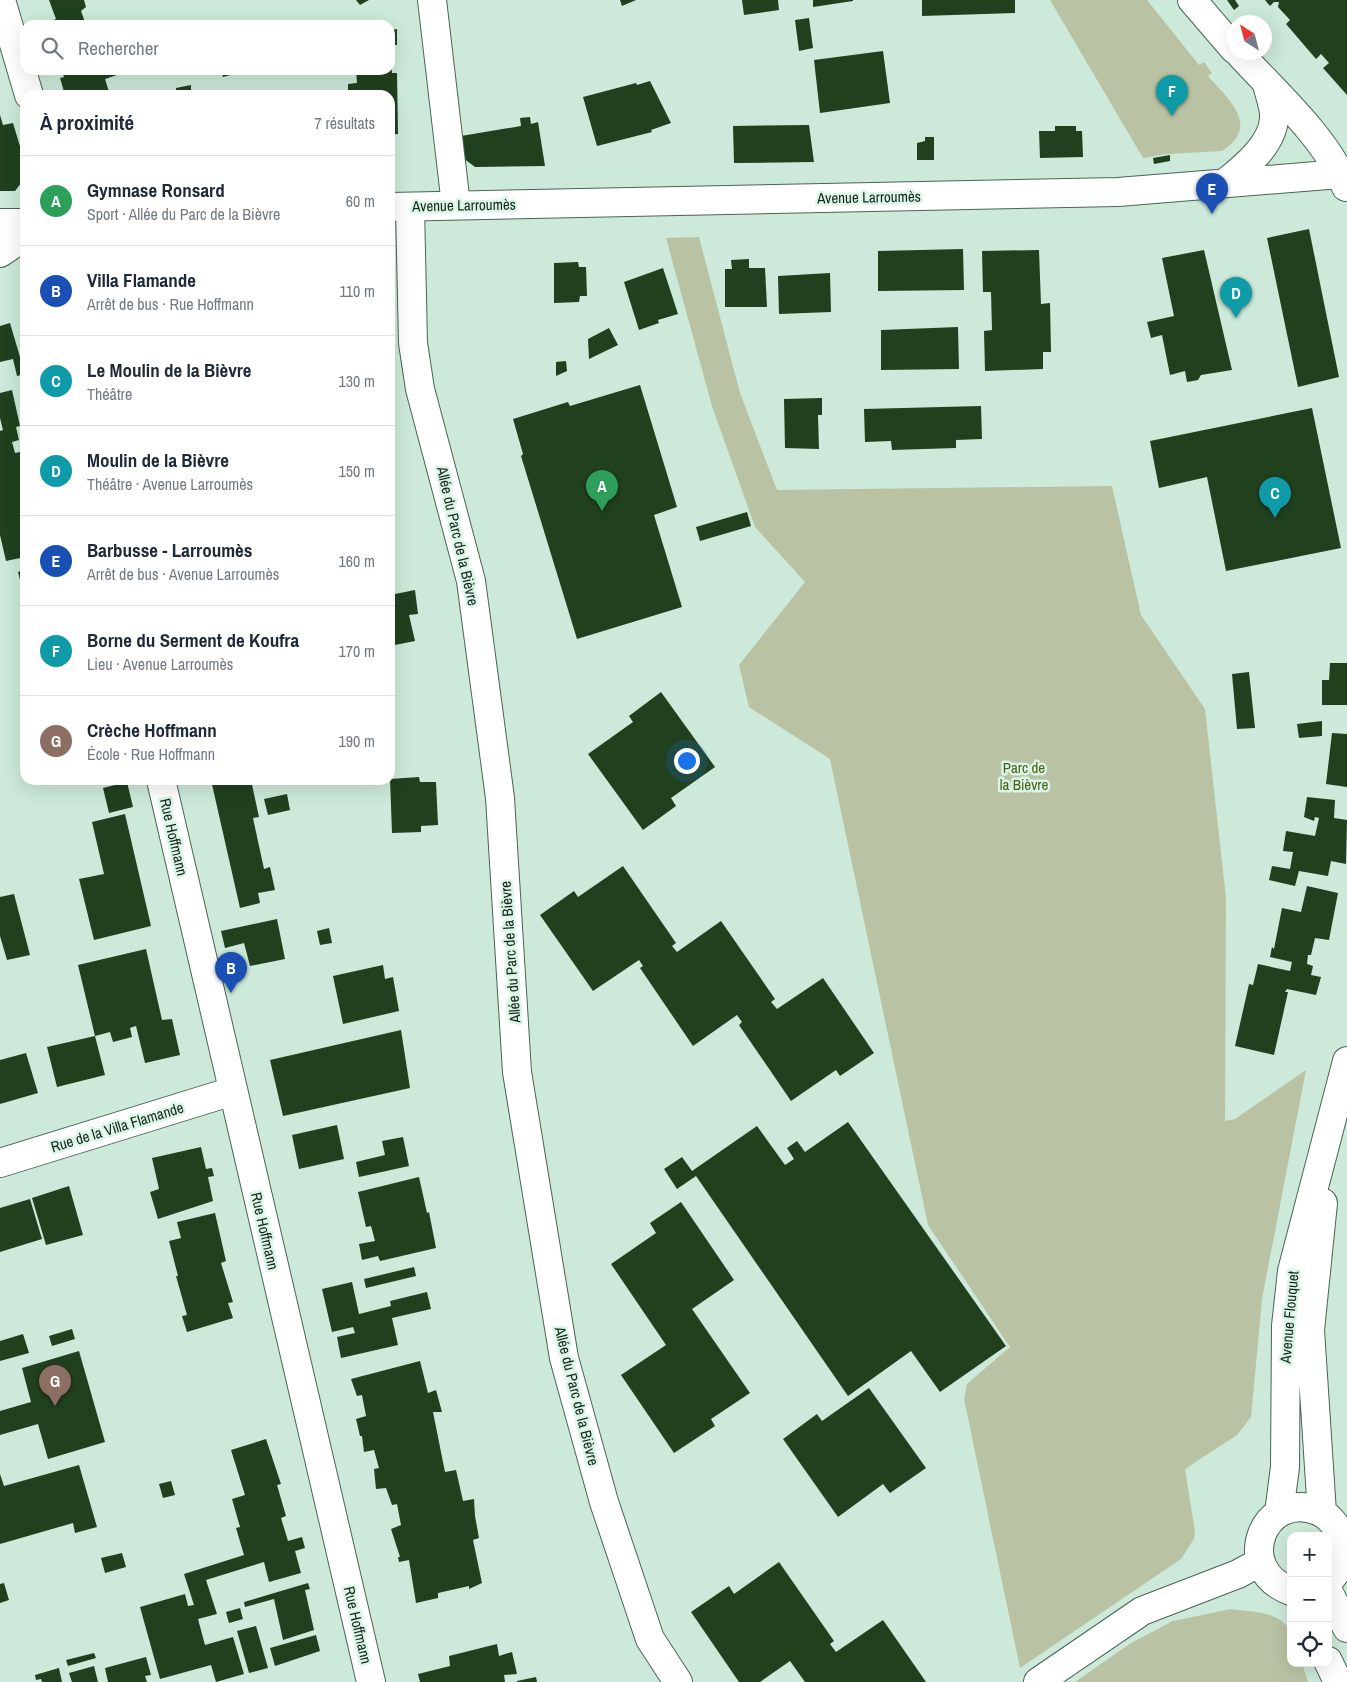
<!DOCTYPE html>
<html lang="fr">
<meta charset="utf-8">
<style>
:root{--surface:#fff;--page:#f6f6f7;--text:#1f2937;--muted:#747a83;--line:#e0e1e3;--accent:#9c6021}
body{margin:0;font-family:"Archivo Narrow",sans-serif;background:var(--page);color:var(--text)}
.controls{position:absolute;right:15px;bottom:15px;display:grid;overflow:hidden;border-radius:10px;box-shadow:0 5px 20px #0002}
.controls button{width:45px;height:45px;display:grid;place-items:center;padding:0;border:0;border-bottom:1px solid var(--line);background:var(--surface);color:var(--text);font:25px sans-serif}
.compass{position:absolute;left:1227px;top:15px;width:45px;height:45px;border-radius:50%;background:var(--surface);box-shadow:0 5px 20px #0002;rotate:324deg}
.you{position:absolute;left:686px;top:760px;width:18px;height:18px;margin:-12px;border:4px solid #fff;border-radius:50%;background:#1a73e8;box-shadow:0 0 0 8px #1a73e833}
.badge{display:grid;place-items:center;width:32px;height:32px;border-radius:50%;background:var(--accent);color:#fff;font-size:16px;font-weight:700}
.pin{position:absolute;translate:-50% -41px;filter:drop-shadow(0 1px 2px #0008)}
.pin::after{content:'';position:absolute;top:26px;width:18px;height:15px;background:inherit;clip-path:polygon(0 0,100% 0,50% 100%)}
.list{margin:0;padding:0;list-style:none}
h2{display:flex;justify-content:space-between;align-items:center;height:65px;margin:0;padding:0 20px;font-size:21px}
h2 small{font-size:16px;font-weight:400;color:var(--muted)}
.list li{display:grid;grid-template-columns:32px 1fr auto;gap:15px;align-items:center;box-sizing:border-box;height:90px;padding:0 20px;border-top:1px solid var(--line)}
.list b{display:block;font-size:19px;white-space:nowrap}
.list p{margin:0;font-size:16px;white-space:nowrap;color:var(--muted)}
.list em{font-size:16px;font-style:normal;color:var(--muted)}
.icon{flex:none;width:28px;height:28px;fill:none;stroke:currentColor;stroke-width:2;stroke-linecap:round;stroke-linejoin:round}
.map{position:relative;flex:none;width:1347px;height:1682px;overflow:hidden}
.search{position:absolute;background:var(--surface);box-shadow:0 5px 20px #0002;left:20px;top:20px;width:375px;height:55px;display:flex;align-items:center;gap:12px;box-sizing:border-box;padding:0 18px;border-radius:15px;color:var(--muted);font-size:19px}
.panel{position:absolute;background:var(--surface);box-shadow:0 5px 20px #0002;left:20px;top:90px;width:375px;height:695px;border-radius:15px}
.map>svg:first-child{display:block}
.green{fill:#b9c3a4}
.building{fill:#21401e}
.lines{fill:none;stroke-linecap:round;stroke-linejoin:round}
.street-casing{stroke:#4a6456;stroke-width:30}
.secondary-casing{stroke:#4a6456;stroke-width:30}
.street{stroke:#fff;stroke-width:28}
.secondary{stroke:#fff;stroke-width:28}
.labels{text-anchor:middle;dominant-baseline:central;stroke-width:5;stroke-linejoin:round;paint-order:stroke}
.street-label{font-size:15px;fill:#19241e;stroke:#d9f6e6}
.park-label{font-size:15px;fill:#4d5e13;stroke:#d9f6e6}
</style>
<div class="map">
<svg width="1347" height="1682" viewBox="0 0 1347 1682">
<rect width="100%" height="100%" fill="#cce9d9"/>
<path class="green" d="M1050 0H1147L1199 65 1204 62 1212 73 1208 76C1229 100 1261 126 1222 151L1167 154 1143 158Z
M699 237 740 393 777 490 1112 486 1141 615 1205 709 1226 898 1225 1121 1235 1119 1306 1070 1262 1299 1251 1417 1237 1435 1185 1469 1195 1532 1194 1539 1181 1559 1020 1668 964 1399 967 1384 1010 1347 928 1225 830 759 749 707 739 665 805 582 755 527 712 406 666 238Z
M1231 1609C1249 1612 1283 1611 1290 1632 1293 1640 1291 1654 1291 1663H1302L1308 1682H1075L1131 1643 1173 1621Z"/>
<path class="building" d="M49 0H84L86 7 81 11 86 25H46L45 23 56 19Z
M356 0H369L360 5Z
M620 0H636L622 6Z
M742 0H778L779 10 744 15Z
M813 0H853V1L813 7Z
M922 0H1015V13L922 16Z
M1227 0H1235L1239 6 1234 10Z
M1265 0H1347V95L1323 68 1329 63 1321 54 1316 59 1286 24 1290 20 1278 7 1279 2H1274L1270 6Z
M809 18 813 48 799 51 795 20Z
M397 29V45H390V30Z
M883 51 890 103 820 113 814 60Z
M390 52 392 73H397L398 134 390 135V95H346V91H348V84L357 83 356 70H390Z
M64 70H132L105 79 110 95H65L60 78 64 77 62 71Z
M221 70H249L223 77Z
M650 81 671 123 651 130 652 132 597 146 583 97 636 83 637 85Z
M191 85V95H176V88Z
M0 115 3 125 13 123 25 163V178L15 191H0Z
M530 117 531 124 538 122 545 166 475 167 463 158 461 136 521 126 520 118Z
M809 125 814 162 734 163 733 126Z
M1055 126H1076V131H1082L1083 157 1040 158 1039 131H1055Z
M925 137H934V160H917V143L925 141Z
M1170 155V161L1154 164 1153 158Z
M1309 229 1339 377 1298 387 1267 238Z
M963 249 964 290 878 291V251Z
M1039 250 1041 304 1050 303 1051 352H1043V369L985 371 984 331 992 330 991 292H983L982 251Z
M1204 250 1232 370 1201 375 1198 380 1187 382 1185 371 1170 375 1162 335 1151 338 1147 322 1174 316 1162 258Z
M749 259V268H765L767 307H725V269H732L731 260Z
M578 262 579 267H586L587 296H580L579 302 554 303V263Z
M663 268 678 314 658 320 659 323 639 330 624 282Z
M830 273 831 312 779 314 778 276Z
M10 323 20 357 25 356V374L17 376 13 359 0 362V326Z
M958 327 959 369 881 370V330Z
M609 328 618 345 589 359 588 339Z
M566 361 567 371 556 376V362Z
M640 385 677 507 654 515 682 607 577 639 521 456 523 454 513 419 568 402 570 406Z
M12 390 20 426 16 427 19 440 12 442 15 453 25 451V506L20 508 22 518 25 517V557L6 561 0 535V431L3 430 0 418V393Z
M822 398V415H818L819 449 785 448 784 399Z
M981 406 982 439 956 440V448L892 450 891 441 865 442 864 409Z
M1312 408 1341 548 1226 571 1207 477 1159 488 1150 441Z
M747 512 751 526 700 541 696 527Z
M390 535 395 553 390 554Z
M25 570V583L21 584 18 572Z
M415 590 418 614 409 615 415 641 390 646V595Z
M1330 663H1347V705H1322V680H1329Z
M1249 672 1255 728 1237 729 1232 674Z
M661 692 715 767 671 798 676 806 643 830 588 754 633 722 629 716Z
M1322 721V736L1299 738 1297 724Z
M1332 733 1347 734V787L1326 784Z
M419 777 420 782H436L438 825 421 826V832L392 833 390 779Z
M211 780H251L259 817 253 818 264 869 270 867 275 890 258 893 260 903 240 908Z
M127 782 133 807 109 813 103 788Z
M287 794 290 810 268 815 264 799Z
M1307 797 1335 800 1334 818 1347 820 1346 864 1331 861 1328 876 1299 871 1295 886 1269 880 1272 866 1290 869 1293 852 1283 851 1286 831 1315 836 1319 818 1315 817 1314 821 1304 817Z
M125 814 151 926 94 940 79 879 104 874 92 822Z
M623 866 676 943 672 946 677 952 721 921 775 999 771 1002 777 1009 823 978 874 1053 840 1076 836 1070 791 1101 739 1025 742 1022 737 1015 693 1046 640 968 643 966 639 960 593 991 540 915 574 891 578 897Z
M1307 886 1338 893 1329 940 1315 938 1311 955H1308L1307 964 1313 966 1311 975 1321 977 1316 995 1287 989 1285 992H1288L1274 1055 1235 1046 1249 984 1253 985 1258 964 1290 971 1292 962 1270 957 1272 947 1274 949 1282 908 1301 912Z
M14 894 30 955 7 960 0 936V897Z
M277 919 285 959 250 966 244 943 225 948 221 931Z
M329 928 332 943 320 945 317 931Z
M146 949 162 1020 172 1019 180 1055 145 1063 136 1026 130 1028 132 1037 113 1042 110 1032 95 1036 78 965Z
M383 965 385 979 393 977 399 1011 343 1024 333 976Z
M401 1030 410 1088 283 1116 270 1060Z
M95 1036 105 1075 57 1087 47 1047Z
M26 1053 38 1093 0 1104V1060Z
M848 1122 1006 1346 940 1392 911 1351 848 1396 696 1176 677 1189 664 1169 682 1157 692 1171 757 1126 785 1165 794 1159 787 1148 797 1141 805 1152Z
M337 1125 344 1159 299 1169 292 1135Z
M403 1137 409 1166 359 1177 356 1162 385 1155 382 1141Z
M201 1147 206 1169 212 1168 214 1176 208 1177 213 1201 158 1219 150 1192 159 1189 152 1158Z
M419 1177 427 1213 429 1212 436 1248 380 1261 378 1256 362 1260 359 1244 375 1241 371 1226 366 1227 358 1192Z
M69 1186 83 1235 46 1245 32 1198Z
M30 1199 42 1239 0 1252V1208Z
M681 1202 734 1280 692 1309 750 1393 711 1419 715 1426 674 1453 621 1375 666 1345 611 1264 656 1233 650 1223Z
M215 1213 226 1261 221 1263 233 1302 228 1303 233 1318 187 1332 182 1316 187 1315 176 1276H178L169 1241 181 1238 177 1222Z
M414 1267 416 1276 366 1288 364 1279Z
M352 1282 359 1314 391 1306 390 1301 427 1292 431 1309 392 1318 398 1345 341 1358 337 1337 355 1333 353 1327 332 1332 322 1289Z
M72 1329 75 1339 52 1346 49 1336Z
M23 1334 29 1353 0 1361V1341Z
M79 1351 105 1442 48 1459 38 1424 0 1435V1411L31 1402 22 1368Z
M420 1361 428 1393 436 1390 442 1412H433L445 1472 456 1470 463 1501 474 1499 475 1516 479 1538 473 1540 482 1583 469 1589V1586L438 1593V1598L416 1603 409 1560 399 1562 398 1557H400L391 1529 401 1525 397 1504 392 1505 386 1488 376 1489 374 1469 379 1468 374 1450 364 1452 362 1436H360L356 1419 366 1416 362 1395 357 1396 351 1379Z
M869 1388 926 1468 890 1493 883 1484 838 1517 783 1439 817 1414 822 1421Z
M266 1439 281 1484 277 1485 286 1516 281 1518 288 1541 302 1537 305 1548 295 1551 301 1573 269 1582 264 1562 206 1580 217 1614 198 1619 205 1645 233 1637 244 1674 216 1682 211 1665 160 1679 140 1607 185 1594 188 1606 194 1605 184 1574 244 1555 236 1528 240 1527 232 1499 245 1495 231 1450Z
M79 1465 97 1527 75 1533 73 1523 0 1544V1474L4 1486Z
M171 1481 175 1495 163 1498 159 1484Z
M122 1553 126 1567 105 1573 101 1558Z
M779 1562 834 1641 830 1644 836 1652 883 1620 926 1682H805L790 1661 760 1682H739L691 1612 729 1586 734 1594Z
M4 1583 9 1600 0 1603V1584Z
M308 1583 310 1589 305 1590 314 1630 283 1640 274 1599 245 1607 244 1602Z
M240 1608 243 1619 229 1623 226 1612Z
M256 1626 268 1668 249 1673 237 1631Z
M316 1635 320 1651 275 1666 270 1648Z
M497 1644 499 1656 512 1652 517 1674 504 1675 505 1682H420L418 1674 450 1666 449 1656Z
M94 1653 96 1658 68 1666 66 1660Z
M146 1657 151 1675 145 1676 147 1682H108L105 1668Z
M94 1666 98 1682H72L69 1673Z
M59 1668 62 1682H42L41 1679 36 1680 35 1675Z
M536 1677 537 1682H517V1681Z"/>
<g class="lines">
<g class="street-casing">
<path id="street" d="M1 0 29 95
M432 0 456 205
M410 207 413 343 420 389 471 581 500 798 517 1072 564 1358 604 1502 650 1639 678 1682
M0 223H25
M161 780 371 1682
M0 1163 233 1091
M1038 1682 1142 1611 1238 1574 1260 1562"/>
</g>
<g class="secondary-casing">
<path id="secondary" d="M1192 0 1234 49
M1238 52C1274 92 1326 137 1346 187
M1226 182C1245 167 1273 144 1274 118 1275 108 1269 94 1267 84
M390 207 1118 192 1340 174 1347 171
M0 253 25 236
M1279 1513 1285 1467 1286 1326 1292 1271 1347 1061
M1322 1513 1310 1330 1323 1203
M1291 1591C1232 1570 1263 1489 1318 1511 1330 1516 1339 1528 1342 1540 1345 1555 1340 1571 1328 1581
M1328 1591 1347 1628
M1328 1661 1338 1682"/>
</g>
<use href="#street" class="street"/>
<use href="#secondary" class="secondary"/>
</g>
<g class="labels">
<g class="street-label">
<text transform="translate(869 197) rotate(-1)">Avenue Larroumès</text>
<text transform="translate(464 205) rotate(-1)">Avenue Larroumès</text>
<text transform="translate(458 536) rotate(77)">Allée du Parc de la Bièvre</text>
<text transform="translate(174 837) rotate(77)">Rue Hoffmann</text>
<text transform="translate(510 952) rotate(-94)">Allée du Parc de la Bièvre</text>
<text transform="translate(117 1127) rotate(-17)">Rue de la Villa Flamande</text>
<text transform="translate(265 1231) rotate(77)">Rue Hoffmann</text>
<text transform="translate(1289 1317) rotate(-85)">Avenue Flouquet</text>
<text transform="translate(577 1396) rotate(76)">Allée du Parc de la Bièvre</text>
<text transform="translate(358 1625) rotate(77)">Rue Hoffmann</text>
</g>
<g class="park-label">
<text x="1024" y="767">Parc de<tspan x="1024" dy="17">la Bièvre</tspan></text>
</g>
</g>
</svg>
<div class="controls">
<button>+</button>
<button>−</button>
<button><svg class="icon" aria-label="locate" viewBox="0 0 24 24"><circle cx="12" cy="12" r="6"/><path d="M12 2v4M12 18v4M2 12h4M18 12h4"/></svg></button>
</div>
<svg class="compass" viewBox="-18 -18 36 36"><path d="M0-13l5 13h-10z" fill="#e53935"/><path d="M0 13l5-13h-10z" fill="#747a83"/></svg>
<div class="you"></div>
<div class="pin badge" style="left:602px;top:511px;background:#2e9e5b">A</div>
<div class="pin badge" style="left:231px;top:993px;background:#1a4fb4">B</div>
<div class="pin badge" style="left:1275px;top:518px;background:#0f9aa8">C</div>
<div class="pin badge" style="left:1236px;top:318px;background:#0f9aa8">D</div>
<div class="pin badge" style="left:1212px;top:214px;background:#1a4fb4">E</div>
<div class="pin badge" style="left:1172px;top:116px;background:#0f9aa8">F</div>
<div class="pin badge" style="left:55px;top:1406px;background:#8d6e63">G</div>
<div class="search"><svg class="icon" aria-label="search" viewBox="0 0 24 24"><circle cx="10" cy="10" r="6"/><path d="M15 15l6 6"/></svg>Rechercher</div>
<section class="panel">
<h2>À proximité<small>7 résultats</small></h2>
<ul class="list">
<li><span class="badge" style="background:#2e9e5b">A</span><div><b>Gymnase Ronsard</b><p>Sport · Allée du Parc de la Bièvre</p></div><em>60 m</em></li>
<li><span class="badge" style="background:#1a4fb4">B</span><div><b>Villa Flamande</b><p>Arrêt de bus · Rue Hoffmann</p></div><em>110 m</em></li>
<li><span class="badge" style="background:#0f9aa8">C</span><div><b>Le Moulin de la Bièvre</b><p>Théâtre</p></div><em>130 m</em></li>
<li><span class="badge" style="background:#0f9aa8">D</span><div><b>Moulin de la Bièvre</b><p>Théâtre · Avenue Larroumès</p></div><em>150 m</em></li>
<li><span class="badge" style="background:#1a4fb4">E</span><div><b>Barbusse - Larroumès</b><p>Arrêt de bus · Avenue Larroumès</p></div><em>160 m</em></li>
<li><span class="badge" style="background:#0f9aa8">F</span><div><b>Borne du Serment de Koufra</b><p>Lieu · Avenue Larroumès</p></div><em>170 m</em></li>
<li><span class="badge" style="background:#8d6e63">G</span><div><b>Crèche Hoffmann</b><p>École · Rue Hoffmann</p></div><em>190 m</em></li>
</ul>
</section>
</div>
